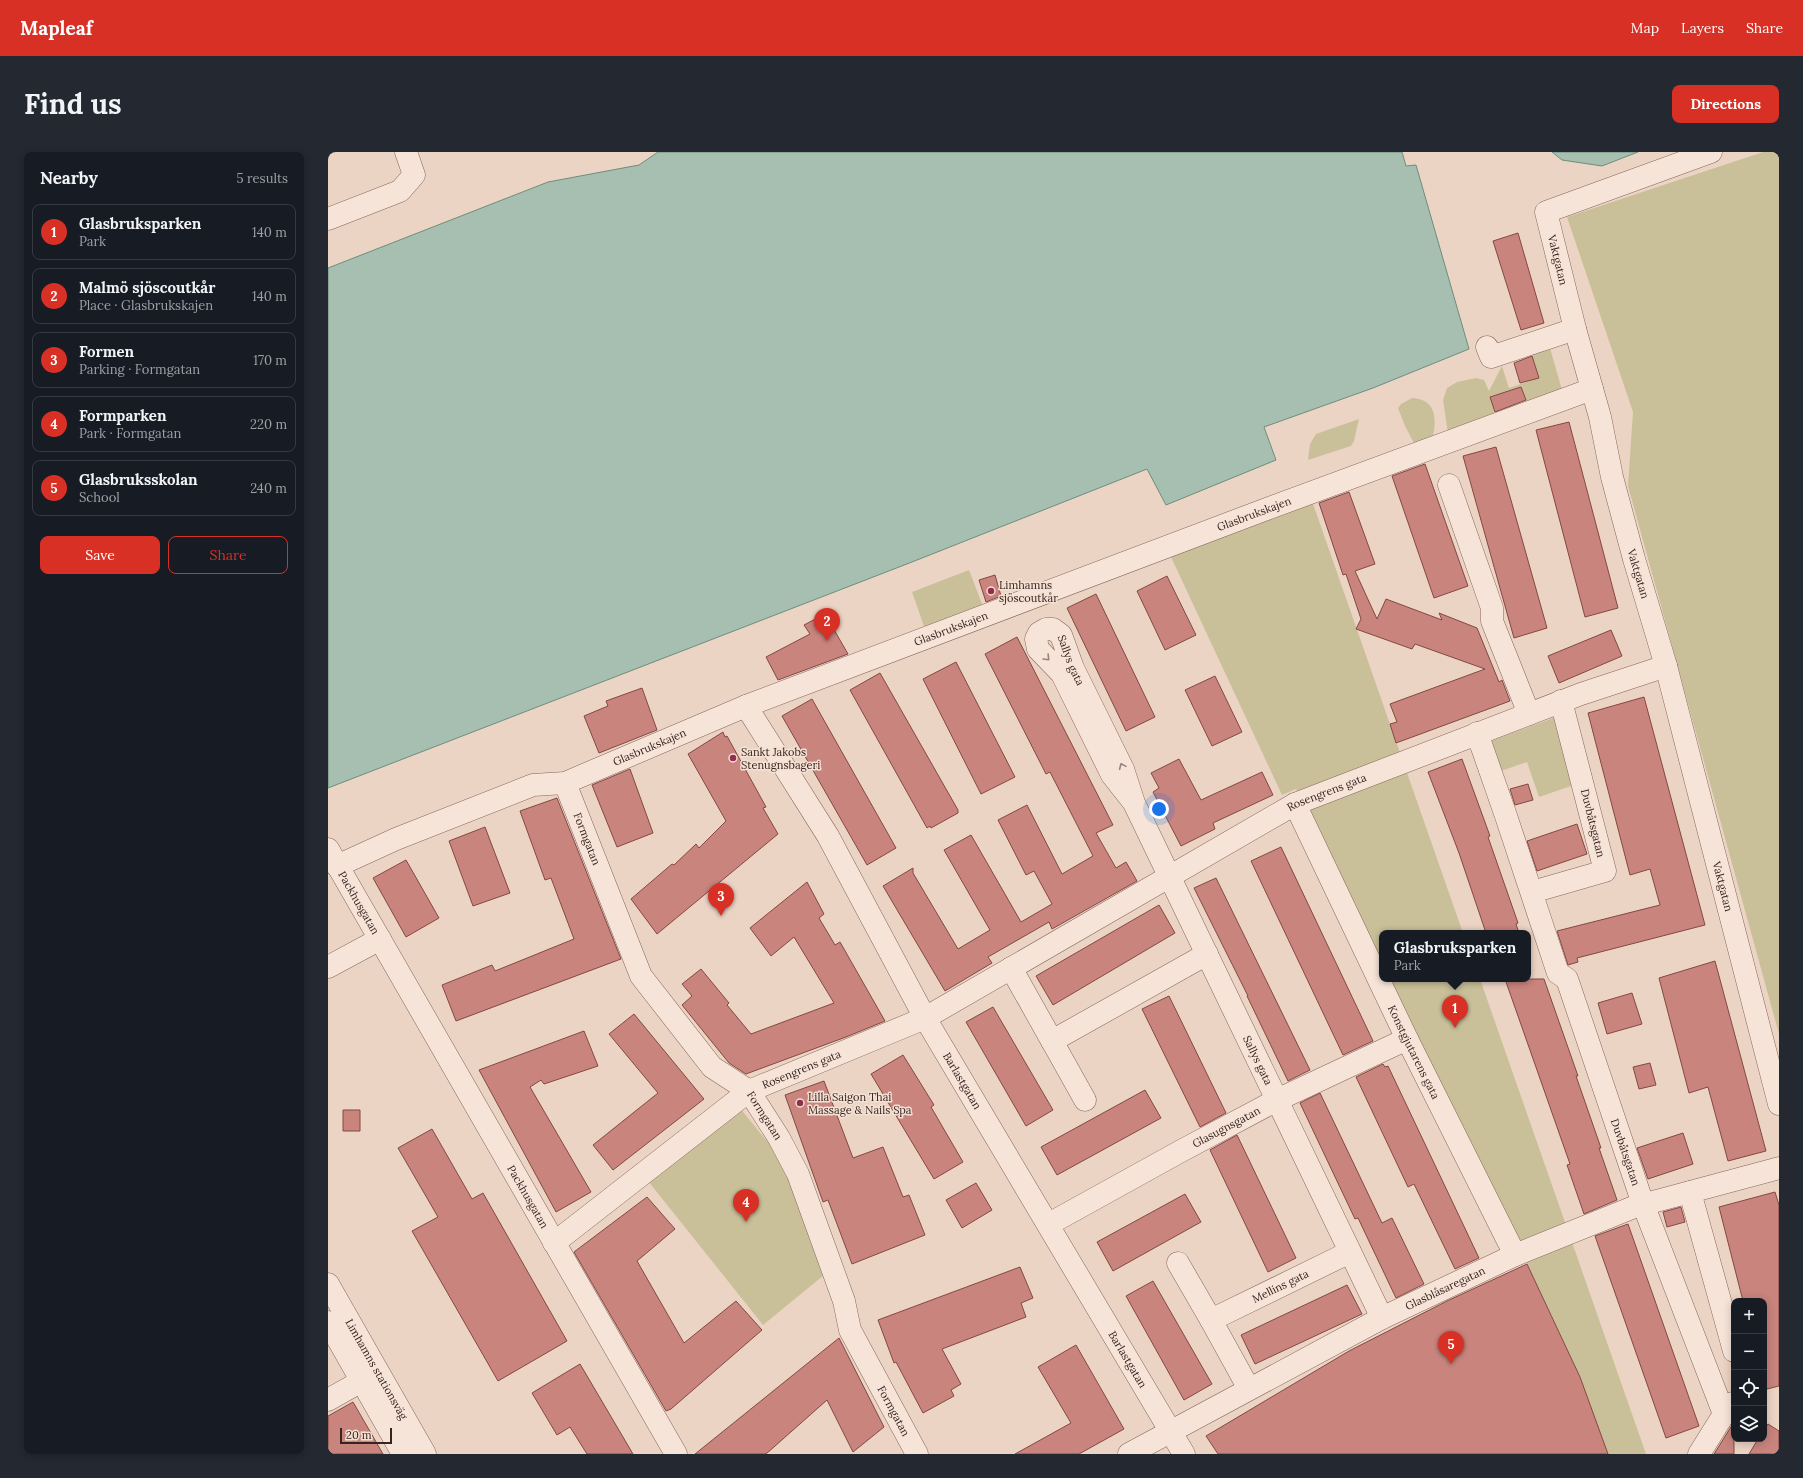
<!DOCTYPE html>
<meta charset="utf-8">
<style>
:root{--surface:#171b24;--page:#242831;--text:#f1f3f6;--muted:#9ea1a6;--line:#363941;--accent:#d93025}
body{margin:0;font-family:Lora,serif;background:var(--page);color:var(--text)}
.controls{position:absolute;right:12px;bottom:12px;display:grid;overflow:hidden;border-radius:8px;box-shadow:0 2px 10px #0003}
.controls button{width:36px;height:36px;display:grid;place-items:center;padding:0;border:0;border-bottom:1px solid var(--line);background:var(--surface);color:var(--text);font:20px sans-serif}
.scale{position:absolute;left:12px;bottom:10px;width:52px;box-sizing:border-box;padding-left:4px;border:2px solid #37231f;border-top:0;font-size:11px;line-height:14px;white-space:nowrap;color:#37231f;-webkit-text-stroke:3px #f4e1d4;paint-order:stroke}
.you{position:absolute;left:831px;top:657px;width:14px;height:14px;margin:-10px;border:3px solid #fff;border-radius:50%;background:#1a73e8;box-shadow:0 0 0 6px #1a73e833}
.badge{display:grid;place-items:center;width:26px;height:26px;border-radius:50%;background:var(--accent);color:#fff;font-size:13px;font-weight:700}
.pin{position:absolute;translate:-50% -33px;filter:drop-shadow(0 1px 2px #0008)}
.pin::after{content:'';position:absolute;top:21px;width:14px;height:12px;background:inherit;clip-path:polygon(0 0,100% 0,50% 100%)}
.popup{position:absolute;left:1051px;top:778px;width:152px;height:52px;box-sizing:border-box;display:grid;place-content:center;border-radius:8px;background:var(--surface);filter:drop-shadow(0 1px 3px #0005);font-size:13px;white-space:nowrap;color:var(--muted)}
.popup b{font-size:15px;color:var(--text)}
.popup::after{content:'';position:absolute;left:50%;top:100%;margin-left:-8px;border:8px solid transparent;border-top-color:var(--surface)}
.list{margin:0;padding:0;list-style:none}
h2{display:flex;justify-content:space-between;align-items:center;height:52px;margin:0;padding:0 16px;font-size:17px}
h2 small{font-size:13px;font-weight:400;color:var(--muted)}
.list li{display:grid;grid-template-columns:26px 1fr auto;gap:12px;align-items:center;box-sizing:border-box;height:56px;margin:0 8px 8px;padding:0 8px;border:1px solid var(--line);border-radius:8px}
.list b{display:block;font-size:15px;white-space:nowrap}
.list p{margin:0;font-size:13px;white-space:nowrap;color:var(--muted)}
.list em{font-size:13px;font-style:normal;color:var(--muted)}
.actions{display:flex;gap:8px;padding:12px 16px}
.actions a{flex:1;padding:9px 0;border:1px solid var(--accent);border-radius:8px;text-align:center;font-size:14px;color:var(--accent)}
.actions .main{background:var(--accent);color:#fff}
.icon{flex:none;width:22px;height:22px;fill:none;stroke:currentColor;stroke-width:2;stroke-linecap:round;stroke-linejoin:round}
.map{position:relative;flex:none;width:1451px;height:1302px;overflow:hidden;border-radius:8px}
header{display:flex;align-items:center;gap:24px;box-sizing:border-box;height:56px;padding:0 20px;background:var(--accent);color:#fff}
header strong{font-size:19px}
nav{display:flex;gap:22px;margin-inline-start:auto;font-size:14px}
.intro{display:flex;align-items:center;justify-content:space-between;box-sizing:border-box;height:96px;padding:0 24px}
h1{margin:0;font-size:28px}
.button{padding:10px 18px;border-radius:8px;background:var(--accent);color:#fff;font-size:14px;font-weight:700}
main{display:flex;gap:24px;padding:0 24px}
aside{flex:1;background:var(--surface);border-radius:8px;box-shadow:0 2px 10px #0003}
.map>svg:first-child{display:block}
.green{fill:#c9c099}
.water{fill:#a6bfb0;stroke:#6d8d7b}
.building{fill:#c8847d;stroke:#844843}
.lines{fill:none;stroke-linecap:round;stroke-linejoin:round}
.minor-casing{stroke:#86655c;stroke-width:23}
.minor{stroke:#f7e4d8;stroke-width:22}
.oneway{stroke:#97847c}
.poi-dot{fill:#922f4f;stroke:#f4e1d4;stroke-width:1.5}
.labels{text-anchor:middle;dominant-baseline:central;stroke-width:3;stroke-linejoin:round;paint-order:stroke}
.street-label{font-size:11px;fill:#37231f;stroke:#f4e1d4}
.poi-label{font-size:11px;fill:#37231f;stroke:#f4e1d4;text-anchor:start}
</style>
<header>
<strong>Mapleaf</strong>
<nav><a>Map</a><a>Layers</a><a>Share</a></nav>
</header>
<div class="intro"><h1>Find us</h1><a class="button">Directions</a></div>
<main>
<aside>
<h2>Nearby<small>5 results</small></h2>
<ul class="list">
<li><span class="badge">1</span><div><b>Glasbruksparken</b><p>Park</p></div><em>140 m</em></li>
<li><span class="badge">2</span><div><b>Malmö sjöscoutkår</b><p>Place · Glasbrukskajen</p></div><em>140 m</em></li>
<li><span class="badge">3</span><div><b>Formen</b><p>Parking · Formgatan</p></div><em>170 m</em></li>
<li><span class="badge">4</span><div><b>Formparken</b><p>Park · Formgatan</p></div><em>220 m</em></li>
<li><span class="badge">5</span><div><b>Glasbruksskolan</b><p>School</p></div><em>240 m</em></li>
</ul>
<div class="actions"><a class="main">Save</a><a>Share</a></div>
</aside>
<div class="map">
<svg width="1451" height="1302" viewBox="0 0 1451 1302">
<rect width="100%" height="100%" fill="#ecd4c5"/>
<path class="green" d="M1435 0H1451V882L1300 334 1305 260 1239 65Z
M1222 196 1234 238 1198 250 1195 241 1183 245 1186 254 1175 257 1171 242 1163 244 1167 263 1120 282 1115 248 1119 236 1129 230 1148 226 1156 228 1161 239 1174 214 1181 236 1210 226 1204 203 1205 201Z
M1084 246C1107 247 1109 265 1105 284L1087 293 1077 274 1070 256 1073 252Z
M1031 267 1026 289 1023 294 980 308 982 292 988 282Z
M983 346 1135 781H1054V814L968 637 954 643 843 405Z
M641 418 656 457 598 480 584 440Z
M1228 565 1246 633 1211 645 1199 610 1173 619 1163 589Z
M1061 827H1152L1318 1302H1279L1252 1225 1198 1109Z
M412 956 463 1019 501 1119 435 1173 320 1029Z"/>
<path class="water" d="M330 0H1074L1078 14 1088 13 1141 197 1045 236 936 275 948 308 838 353 819 317 584 410 0 636V116L220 30 311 13Z
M1224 0H1310L1274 14 1234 8Z"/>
<path class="building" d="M1190 81 1216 171 1193 178 1165 89Z
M1204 204 1211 226 1192 231 1186 211Z
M1193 235 1198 248 1167 260 1162 245Z
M1241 270 1290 456 1257 465 1208 278Z
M1168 295 1219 476 1186 486 1135 304Z
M1097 312 1140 434 1106 446 1064 324Z
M1021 340 1047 412 1027 419 1049 467 1058 447 1114 468 1111 461 1149 476 1171 530 1174 528 1182 549 1068 591 1062 572 1069 570 1062 552 1157 517 1087 492 1084 497 1028 477 1033 467 1018 422 1015 423 991 351Z
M667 423 673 444 658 450 651 428Z
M839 424 868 483 837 498 809 439Z
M768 442 827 565 798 579 739 456Z
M497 462 520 502 450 528 438 505 482 482 476 473Z
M1283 478 1294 504 1231 531 1220 504Z
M689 485 785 673 768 681 788 716 798 710 809 729 724 777 721 770 660 805 664 811 617 839 555 734 585 716V721L630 797 662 778 616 698 643 683 693 770 724 752 706 719 698 723 670 668 699 653 734 722 765 704 722 620 718 622 657 502Z
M628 510 687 625 653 642 595 527Z
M552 521 630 658V661L603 676 602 674 599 676 522 538Z
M887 524 914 580 884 594 857 538Z
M314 536 329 578 271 601 256 564 280 554 278 549Z
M1316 545 1377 773 1249 806 1250 810 1240 813 1229 779 1332 753 1322 717 1302 723 1260 561Z
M484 547 568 696 539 713 454 564Z
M395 580 397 585 399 584 438 655 435 656 450 682 329 782 303 747 344 712 346 713 368 692 371 696 398 669 360 602Z
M851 607 873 648 934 620 945 643 885 671 887 677 853 694 825 640 831 636 823 621Z
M1134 607 1162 684 1160 685 1190 771 1188 772 1191 781H1158L1131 701 1100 620Z
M302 617 325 681 289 695 264 633Z
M1200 632 1205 648 1187 653 1182 637Z
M229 646 293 807 128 869 114 833 164 813 167 819 246 787 223 726 217 728 192 659Z
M1249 672 1259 702 1209 719 1199 689Z
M157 675 182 741 145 754 121 689Z
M953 695 1045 889 1015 903 923 709Z
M78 708 111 766 78 785 45 726Z
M888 726 982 918 960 929 919 844H920L866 736Z
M479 730 496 762 491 766 507 793 512 790 557 869 518 885 418 922 401 911 354 853 364 844 354 832 373 817 401 851 399 853 423 882 506 851 466 785 443 804 422 776Z
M831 753 847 781 725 853 708 824Z
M1387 809 1438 999 1400 1009 1380 935 1361 941 1331 826Z
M1177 827H1216L1250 924H1248L1273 996H1271L1289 1048 1256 1062 1239 1013 1242 1012Z
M1304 841 1314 872 1279 882 1270 851Z
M841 844 898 961 872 975 814 857Z
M665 855 725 958 698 974 638 870Z
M306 862 376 947 285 1018 265 993 330 941 281 882Z
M256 879 270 914 216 932 213 928 202 935 263 1040 228 1060 151 918Z
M575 903 606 953 603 955 635 1010 606 1027 543 922Z
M1322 911 1328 933 1311 937 1305 915Z
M1055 912 1057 915 1060 914 1151 1106 1127 1117 1086 1032 1080 1035 1028 925Z
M496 929 525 1006 555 995 575 1045 581 1043 597 1083 524 1112 500 1048 495 1050 457 943Z
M817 938 833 966 729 1023 713 995Z
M992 941 1054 1071 1064 1066 1096 1132 1068 1146 1030 1066 1027 1067 972 951Z
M15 958H32V979H15Z
M104 977 144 1047 155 1041 239 1189 170 1229 84 1079 110 1065 70 996Z
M1355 981 1365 1012 1320 1027 1309 996Z
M909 983 968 1106 940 1120 882 998Z
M648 1031 664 1058 634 1076 618 1048Z
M1447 1040 1451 1053V1234L1439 1237 1436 1226V1149H1415L1391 1055Z
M857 1042 873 1070 785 1119 769 1090Z
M319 1045 347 1077 309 1109 356 1191 408 1149 434 1178 343 1257 338 1259 246 1100Z
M1353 1055 1357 1070 1339 1075 1335 1060Z
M1300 1072 1371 1274 1338 1286 1267 1084Z
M1199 1112 1252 1225 1280 1302H890L878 1284 1021 1199 1119 1149Z
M692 1115 705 1146 693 1151 698 1165 614 1197 633 1232 623 1238 626 1244 595 1261 568 1210 566 1211 550 1168Z
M825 1129 884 1232 856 1248 798 1144Z
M1019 1133 1034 1162 927 1212 913 1183Z
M511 1186 556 1275 525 1300 499 1248 438 1302H367Z
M748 1193 796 1277 751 1302H687L743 1271 710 1215Z
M252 1212 305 1302H259L242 1275 229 1283 204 1241Z
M25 1250 55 1302H0V1264Z
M1406 1270V1302H1386Z
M1440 1272 1451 1279V1302H1421L1430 1287H1436V1278Z"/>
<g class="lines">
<g class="minor-casing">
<g id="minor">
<path id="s1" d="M1383 0 1218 60 1247 177 1272 265 1284 325 1306 407 1338 514 1451 952"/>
<path d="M0 67 72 39 86 23 78 0"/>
<path d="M1159 195 1163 205 1247 177"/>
<path d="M1121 333 1164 456V469L1201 562"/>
<path id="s2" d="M418 554 500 684 597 866 856 1302"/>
<path id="s3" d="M1149 581 1178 664 1230 821 1239 827 1315 1052 1396 1262"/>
<path id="s4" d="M237 631 313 824 384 915 421 939 451 986 470 1022 516 1149 522 1178 589 1302"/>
<path id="s5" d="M806 651 784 623 734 522 710 497 708 487 711 481 718 477H725L733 483 745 516 795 617 806 651 1054 1166"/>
<path id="s6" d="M967 652 1079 887 1187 1103"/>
<path id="s7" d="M0 697 348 1302"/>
<path id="s8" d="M9 714 68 687 205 633 237 631 418 554 936 358 1264 237"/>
<path d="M1204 740 1277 719 1233 549"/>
<path d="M0 815 52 787"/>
<path d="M683 816 724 889 879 802"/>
<path d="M724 889 757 948"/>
<path d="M1362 1040 1406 1199"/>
<path id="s9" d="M721 1072 853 999 949 948 1079 887"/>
<path id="s10" d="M226 1091 421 939 597 866 967 652 1253 542 1338 514"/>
<path d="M850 1111 883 1168"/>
<path id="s11" d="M0 1132 97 1302"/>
<path d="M0 1170 75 1302"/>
<path id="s12" d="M921 1237 883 1168 1022 1100"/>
<path d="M0 1248 46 1222"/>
<path id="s13" d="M801 1302 1054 1166 1187 1103 1306 1055 1451 1016"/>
<path d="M1371 1302 1396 1262 1405 1251"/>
</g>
</g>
<use href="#minor" class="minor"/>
</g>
<defs><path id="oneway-chevron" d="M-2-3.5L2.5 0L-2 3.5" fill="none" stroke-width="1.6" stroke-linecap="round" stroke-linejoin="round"/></defs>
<g class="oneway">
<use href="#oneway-chevron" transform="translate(719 506) rotate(46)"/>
<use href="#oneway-chevron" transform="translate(794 614) rotate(-114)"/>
</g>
<g class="poi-dot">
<circle cx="663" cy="439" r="4"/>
<circle cx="405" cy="606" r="4"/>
<circle cx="472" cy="951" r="4"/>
</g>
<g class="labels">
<g class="street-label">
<text stroke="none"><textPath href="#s1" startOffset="225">Vaktgatan</textPath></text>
<text stroke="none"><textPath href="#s8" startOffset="984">Glasbrukskajen</textPath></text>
<text stroke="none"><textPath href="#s1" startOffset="549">Vaktgatan</textPath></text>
<text stroke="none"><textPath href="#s8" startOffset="660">Glasbrukskajen</textPath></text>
<text stroke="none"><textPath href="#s5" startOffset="252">Sallys gata</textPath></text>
<text stroke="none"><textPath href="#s8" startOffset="336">Glasbrukskajen</textPath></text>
<text stroke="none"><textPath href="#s10" startOffset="899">Rosengrens gata</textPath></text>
<text transform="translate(1265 671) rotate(76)">Duvbåtsgatan</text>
<text stroke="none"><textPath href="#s4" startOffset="60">Formgatan</textPath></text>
<text stroke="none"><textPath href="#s1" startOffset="873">Vaktgatan</textPath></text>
<text stroke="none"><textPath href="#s7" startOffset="62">Packhusgatan</textPath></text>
<text stroke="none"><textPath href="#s6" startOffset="275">Konstgjutarens gata</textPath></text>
<text stroke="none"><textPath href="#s5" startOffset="694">Sallys gata</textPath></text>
<text stroke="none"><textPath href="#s10" startOffset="304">Rosengrens gata</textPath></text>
<text stroke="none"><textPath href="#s2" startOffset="433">Barlastgatan</textPath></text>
<text stroke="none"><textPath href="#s4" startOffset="396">Formgatan</textPath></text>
<text stroke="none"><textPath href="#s9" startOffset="202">Glasugnsgatan</textPath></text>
<text stroke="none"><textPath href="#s3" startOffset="447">Duvbåtsgatan</textPath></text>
<text stroke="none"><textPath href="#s7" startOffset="401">Packhusgatan</textPath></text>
<text stroke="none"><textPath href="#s12" startOffset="156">Mellins gata</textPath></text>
<text stroke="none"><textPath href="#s13" startOffset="357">Glasblåsaregatan</textPath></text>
<text stroke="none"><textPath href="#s2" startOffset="757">Barlastgatan</textPath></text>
<text stroke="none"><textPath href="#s11" startOffset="98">Limhamns stationsväg</textPath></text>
<text stroke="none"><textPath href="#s4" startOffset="720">Formgatan</textPath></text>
</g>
<g class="poi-label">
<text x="671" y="433">Limhamns<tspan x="671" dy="13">sjöscoutkår</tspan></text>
<text x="413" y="600">Sankt Jakobs<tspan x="413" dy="13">Stenugnsbageri</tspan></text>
<text x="480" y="945">Lilla Saigon Thai<tspan x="480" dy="13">Massage &amp; Nails Spa</tspan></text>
</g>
</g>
</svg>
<div class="controls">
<button>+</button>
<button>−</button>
<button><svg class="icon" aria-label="locate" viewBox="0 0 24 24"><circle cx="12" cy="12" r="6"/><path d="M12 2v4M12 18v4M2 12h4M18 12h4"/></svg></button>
<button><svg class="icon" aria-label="layers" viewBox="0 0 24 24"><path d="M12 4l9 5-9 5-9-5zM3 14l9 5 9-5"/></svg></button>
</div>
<div class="scale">20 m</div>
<div class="you"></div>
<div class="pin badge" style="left:1127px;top:876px">1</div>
<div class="popup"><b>Glasbruksparken</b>Park</div>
<div class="pin badge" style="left:499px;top:489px">2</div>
<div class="pin badge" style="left:393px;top:764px">3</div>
<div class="pin badge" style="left:418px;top:1070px">4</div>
<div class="pin badge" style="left:1123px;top:1212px">5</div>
</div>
</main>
